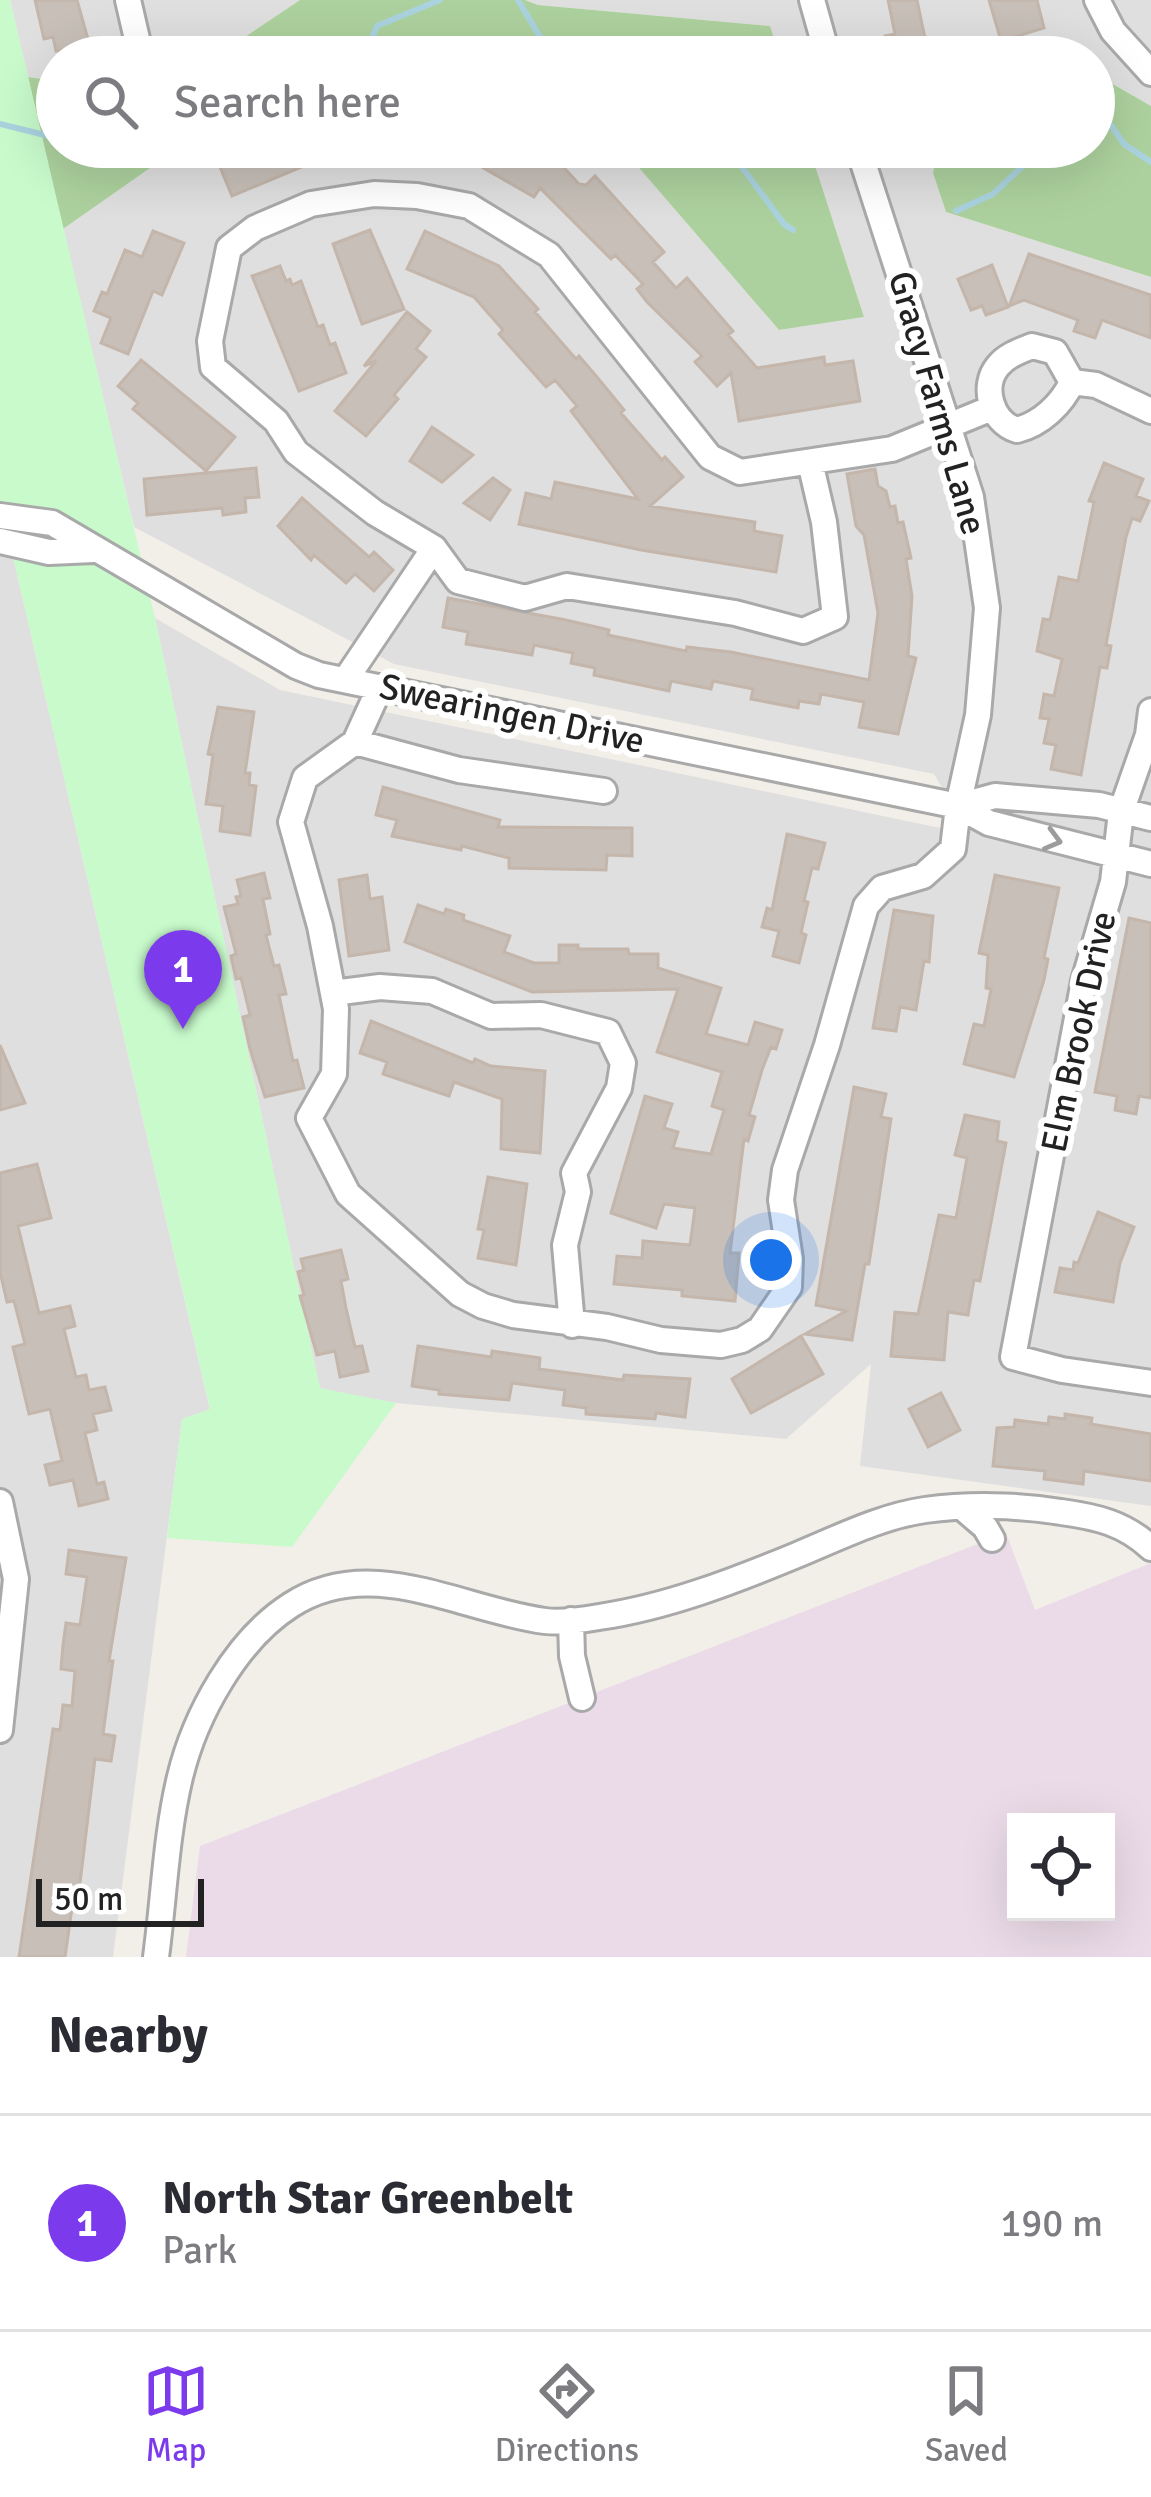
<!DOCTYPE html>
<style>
:root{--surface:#fff;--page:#f7f7f7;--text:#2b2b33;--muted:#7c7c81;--line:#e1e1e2;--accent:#7c3aed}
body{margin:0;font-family:Signika,sans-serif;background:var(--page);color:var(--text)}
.controls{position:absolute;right:36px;bottom:36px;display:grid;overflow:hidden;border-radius:0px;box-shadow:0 12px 48px #0002}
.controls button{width:108px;height:108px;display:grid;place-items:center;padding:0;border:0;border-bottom:3px solid var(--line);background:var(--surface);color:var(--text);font:60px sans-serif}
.scale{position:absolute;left:36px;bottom:30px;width:168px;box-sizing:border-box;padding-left:12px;border:6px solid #222;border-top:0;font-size:33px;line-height:42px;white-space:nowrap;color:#222;-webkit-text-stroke:9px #fff;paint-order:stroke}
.you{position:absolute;left:771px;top:1260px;width:42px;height:42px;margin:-30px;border:9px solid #fff;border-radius:50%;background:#1a73e8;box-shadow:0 0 0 18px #1a73e833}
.badge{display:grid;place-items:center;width:78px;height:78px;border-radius:50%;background:var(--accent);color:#fff;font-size:39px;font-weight:700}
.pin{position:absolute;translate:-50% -99px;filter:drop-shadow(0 3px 6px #0008)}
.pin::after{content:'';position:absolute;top:63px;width:42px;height:36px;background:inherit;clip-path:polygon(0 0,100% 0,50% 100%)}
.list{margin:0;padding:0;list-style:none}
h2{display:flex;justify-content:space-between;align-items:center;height:156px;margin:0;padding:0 48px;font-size:51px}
h2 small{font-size:39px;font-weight:400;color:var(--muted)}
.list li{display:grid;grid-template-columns:78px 1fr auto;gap:36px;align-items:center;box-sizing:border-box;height:216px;padding:0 48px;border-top:3px solid var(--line)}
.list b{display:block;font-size:45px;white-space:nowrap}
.list p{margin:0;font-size:39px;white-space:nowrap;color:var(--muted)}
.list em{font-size:39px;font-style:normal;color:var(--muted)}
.icon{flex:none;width:66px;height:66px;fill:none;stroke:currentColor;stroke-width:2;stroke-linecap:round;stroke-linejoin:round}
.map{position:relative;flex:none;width:1151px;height:1957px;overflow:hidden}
.search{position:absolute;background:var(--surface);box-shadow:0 12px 48px #0002;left:36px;right:36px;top:36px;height:132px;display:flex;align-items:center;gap:30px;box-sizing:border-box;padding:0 42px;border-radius:66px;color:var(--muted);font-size:45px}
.sheet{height:372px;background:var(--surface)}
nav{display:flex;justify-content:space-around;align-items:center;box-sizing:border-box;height:168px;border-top:3px solid var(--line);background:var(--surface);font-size:33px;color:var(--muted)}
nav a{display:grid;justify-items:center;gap:6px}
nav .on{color:var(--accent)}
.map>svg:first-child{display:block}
.residential{fill:#e0dfdf}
.industrial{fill:#ebdbe8;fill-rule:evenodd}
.forest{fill:#add19e}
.park{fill:#c8facc}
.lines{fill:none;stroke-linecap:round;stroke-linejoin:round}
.stream{stroke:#aad3df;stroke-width:6}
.building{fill:#c7bfb8;stroke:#c4b6ab;stroke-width:3}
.minor-casing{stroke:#a9a9a9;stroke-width:30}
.minor{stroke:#fff;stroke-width:24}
.oneway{stroke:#9c9c9c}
.labels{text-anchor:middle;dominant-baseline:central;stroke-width:12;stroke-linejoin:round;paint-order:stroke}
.street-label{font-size:36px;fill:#222;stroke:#fff}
</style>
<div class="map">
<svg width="1151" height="1957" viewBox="0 0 1151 1957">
<rect width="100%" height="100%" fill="#f2efe9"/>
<path class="residential" d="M10 0H300L215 57H57V81L28 77Z
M525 0H1151V106L1114 84 1094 89V57H780L769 26 538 5Z
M180 147H621L779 330 864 317 809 147H938L933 173 946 212 1151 277V1506L860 1466 871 1364 786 1439 396 1403 320 1389 155 618 280 690 969 834 934 774 394 664 134 527 63 229Z
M0 506 6 507 14 561 210 1410 182 1419 113 1957H0Z"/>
<path class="industrial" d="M1006 1533 1035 1610 1151 1563V1957H186L200 1846ZM1016 1822H1106V1912H1016Z"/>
<path class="forest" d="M300 0H525L538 5 770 26 780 57H215Z
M28 77 57 81V147H180L63 229Z
M1113 84 1151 106V277L946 212 933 173 938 147H1094V89Z
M621 147H809L864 317 779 330Z"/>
<path class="park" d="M0 0H10L155 618 320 1388 396 1403 292 1547 167 1538 182 1419 210 1409 14 561 6 507 0 506Z"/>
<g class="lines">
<path class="stream" d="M518 0 552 57
M262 57 291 51 294 57
M357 57 368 48 377 26 440 0
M1094 122 1111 125 1124 144 1151 162
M0 124 57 138
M91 147 104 150 135 147
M727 147 784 224 793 230
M956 211 993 194 1043 147"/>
</g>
<path class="building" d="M35 0H77L93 57H63L62 50 56 51 53 37 44 39Z
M888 0H917L929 57 888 54 885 36 895 34Z
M989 0H1037L1044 28 1001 41Z
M238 147H349L232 196 220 167 242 158Z
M447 147H536L554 157 579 184 586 185 595 176 664 252 653 262 676 288 687 278 733 331 728 335 757 368 824 357 825 365 853 361 860 401 739 421 731 373 717 386 695 362 702 356 647 302 637 289 643 284 615 255 611 259 540 188 534 197Z
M370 230 404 309 362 324 333 244Z
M153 231 184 243 162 295 153 291 128 354 101 343 111 318 94 311 102 292 107 294 125 250 142 257Z
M425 231 499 266 538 309 535 312 576 359 579 356 597 377 624 410 621 413 662 460 665 457 683 477 650 506 755 522 754 531 782 536 776 572 641 550 519 524 526 493 551 499 555 482 638 499 571 411 577 406 555 380 546 387 499 334 503 330 474 297 407 269Z
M1029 254 1151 295V338L1102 320 1095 338 1074 331 1078 320 1024 300 1009 306Z
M992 265 1008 307 986 315 982 306 971 310 958 279Z
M280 266 286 281 290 279 292 285 301 281 318 327 323 325 330 345 335 343 346 373 299 391 252 276Z
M407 312 430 331 416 349 426 357 394 395 398 399 366 436 335 411 376 361 364 366Z
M141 360 235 437 206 471 133 409 138 403 118 386Z
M432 427 473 455 442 482 410 461Z
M1104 463 1143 479 1136 496 1149 501 1140 521 1132 518 1126 537 1106 645 1111 646 1107 668 1100 667 1081 775 1051 769 1056 745 1044 743 1049 719 1040 718 1044 694 1054 696 1062 659 1037 651 1043 619 1050 620 1059 577 1078 581 1094 502 1089 501Z
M256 468 259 497 245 498 246 512 223 515 222 508 147 515 144 479Z
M875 469 878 486 886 491 890 507 895 506 898 523 903 522 911 558 906 559 912 596 908 656 916 658 898 734 859 727 864 702 821 694 819 704 799 701 798 708 751 699 753 689 713 681 711 689 671 681 669 691 594 675 595 668 571 663 573 653 534 645 532 655 466 644 468 632 443 627 448 598 566 620 609 630 608 635 686 651 687 647 731 652 869 680 878 613 864 535 856 526 847 474Z
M493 478 510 490 490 520 464 503Z
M302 498 369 557 374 552 393 570 374 591 355 574 346 583 314 555 311 560 278 526Z
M218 707 254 712 245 773H250L249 785 256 786 250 835 220 831 223 806 206 804 213 755 208 754Z
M383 787 500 820 498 827 632 828V856L607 855 606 870 509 868V858L462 846 461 850 392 836 397 820 376 815Z
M787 834 825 843 818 869 812 868 804 901 808 902 801 933 806 935 799 963 773 956 779 931 762 927 767 908 772 910Z
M264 873 270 898 263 899 270 934 266 935 274 966 279 965 286 994 279 995 293 1061 297 1060 304 1088 265 1097 250 1049 243 1017 250 1015 241 978 236 979 231 956 236 954 224 907 238 904 236 897 241 896 237 880Z
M367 875 370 899 382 897 389 950 349 956 339 880Z
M995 875 1059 888 1044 958 1048 959 1044 980 1014 1077 964 1064 974 1024 984 1026 991 989 986 988 988 955 979 953Z
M418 905 444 914 446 909 464 915 463 920 510 936 504 952 534 963H559V945H578V949H628L629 954H658V968L721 988 706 1034 748 1045 755 1022 782 1030 776 1049 771 1047 762 1070 749 1115 755 1117 748 1141 744 1139 730 1253H739L735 1301 682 1296V1290L614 1284 617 1256 642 1258 643 1241 690 1245 695 1208 664 1204 656 1228 611 1213 645 1096 672 1104 664 1128 678 1132 673 1148 711 1154 724 1110 712 1106 722 1072 657 1052 678 989 532 992 405 942Z
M894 910 933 916 929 962 924 961 916 1010 900 1007 896 1031 873 1028Z
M1129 918 1151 923V1098L1139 1096 1136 1114 1115 1110 1117 1096 1095 1092Z
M371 1021 473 1063 475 1059 491 1066 545 1071 540 1153 501 1149 502 1099 454 1082 449 1096 383 1074 387 1062 360 1053Z
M0 1045 25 1103 0 1110Z
M854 1087 886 1094 881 1117 891 1119 869 1264H865L852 1340 805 1334 846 1311 816 1305Z
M965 1115 999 1122 997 1141 1006 1143 980 1281 974 1280 968 1315 948 1312 944 1360 891 1356 895 1312 918 1314 939 1215 956 1218 967 1158 955 1155Z
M37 1164 51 1218 18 1226 39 1313 70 1306 75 1326 64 1329 76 1377 86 1375 89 1390 105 1387 111 1410 93 1414 97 1430 85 1433 97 1484 104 1482 108 1499 79 1506 73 1480 50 1485 45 1465 62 1461 50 1409 29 1414 13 1347 25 1344 14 1301 7 1302 0 1272V1173Z
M488 1177 527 1184 516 1265 478 1258 484 1230 478 1229Z
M1098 1212 1134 1227 1120 1263 1113 1302 1055 1292 1060 1268 1073 1270 1074 1262 1078 1263Z
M341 1250 348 1279 341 1281 346 1308 355 1347 362 1346 368 1371 340 1377 335 1351 317 1355 300 1296 304 1295 298 1272 304 1270 301 1259Z
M801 1336 823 1374 751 1413 732 1379Z
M418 1346 491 1357 492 1351 540 1358 539 1369 623 1380 624 1375 690 1379 685 1417 656 1413 655 1419 586 1414V1408L563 1405 565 1390 512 1383 509 1400 439 1394V1390L412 1386Z
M941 1393 960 1430 928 1447 909 1409Z
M1065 1414 1092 1418 1091 1424 1151 1434V1481L1084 1471 1083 1484 1044 1479 1045 1471 993 1466 997 1428 1014 1427 1015 1420 1048 1424 1049 1417 1065 1419Z
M69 1550 126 1558 109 1661H113L103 1734 115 1736 111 1761 95 1759 77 1908H72L65 1957H19L53 1729 60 1730 63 1705 72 1706 75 1671 61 1669 63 1645 66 1623 80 1625 87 1577 66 1574Z"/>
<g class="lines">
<g class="minor-casing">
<path id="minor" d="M128 0 140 52
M812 0 828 57
M1097 0 1113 31 1151 73
M1032 346 1055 352 1072 382C1062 404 1041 424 1017 430 991 422 981 386 998 366 1007 355 1020 351 1032 346Z
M1072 382 1096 385 1151 411
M810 462 824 522 835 617 803 631 735 613 567 586 525 598 458 581 434 548 375 513 296 452 276 421 213 367 210 341 229 248 255 228 311 204 374 194 417 196 469 206 549 255 710 457 740 472 892 449 992 408
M0 516 52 523 296 666 319 675 958 806 989 823 1151 864
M0 541 49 552 94 550
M346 679 434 548
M1151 711 1148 735 1121 812 1113 882 1084 981 1013 1357 1062 1370 1151 1383
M355 742 380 687
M604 791 459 770 355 742 305 778 291 822 320 926 336 1009 334 1074 309 1118 348 1194 460 1294 483 1306 513 1315 607 1327 661 1340 721 1345 742 1340 760 1329 789 1287 790 1259 781 1200 785 1170 827 1045 866 906 882 888 923 876 953 849 958 806 978 715 987 608 971 497 858 147
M958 806 995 796 1099 805 1151 818
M333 993 380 987 432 991 491 1016 541 1015 608 1032 623 1063 619 1088 574 1173 578 1192 565 1245 572 1325
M0 1502 16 1579 0 1730
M964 1509 985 1527 992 1539
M571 1620 572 1656 582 1698
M156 1957C164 1898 166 1835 180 1777 195 1715 236 1640 291 1605 371 1553 461 1610 545 1621 561 1623 582 1620 599 1617 667 1607 734 1581 797 1555 838 1538 882 1516 925 1510 968 1504 1019 1505 1061 1512 1097 1517 1124 1523 1151 1548"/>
</g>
<use href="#minor" class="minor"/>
</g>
<defs><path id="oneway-chevron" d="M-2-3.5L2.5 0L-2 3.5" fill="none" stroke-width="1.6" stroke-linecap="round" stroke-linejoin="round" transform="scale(3)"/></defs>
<use class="oneway" href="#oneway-chevron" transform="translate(1053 840) rotate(15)"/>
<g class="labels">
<g class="street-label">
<text transform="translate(937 403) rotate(74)">Gracy Farms Lane</text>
<text transform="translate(512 714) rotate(12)">Swearingen Drive</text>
<text transform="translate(1079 1032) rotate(-78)">Elm Brook Drive</text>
</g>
</g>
</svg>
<div class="controls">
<button><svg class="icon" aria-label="locate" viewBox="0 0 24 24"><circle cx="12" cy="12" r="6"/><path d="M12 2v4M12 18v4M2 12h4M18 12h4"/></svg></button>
</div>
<div class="scale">50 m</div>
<div class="you"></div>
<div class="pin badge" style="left:183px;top:1029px">1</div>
<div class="search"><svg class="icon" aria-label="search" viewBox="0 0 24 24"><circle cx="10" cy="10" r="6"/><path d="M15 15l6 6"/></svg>Search here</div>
</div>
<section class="sheet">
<h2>Nearby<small></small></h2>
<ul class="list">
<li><span class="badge">1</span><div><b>North Star Greenbelt</b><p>Park</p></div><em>190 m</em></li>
</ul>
</section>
<nav>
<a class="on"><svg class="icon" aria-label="map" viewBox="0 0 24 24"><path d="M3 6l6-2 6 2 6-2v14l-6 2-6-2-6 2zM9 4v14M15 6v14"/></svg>Map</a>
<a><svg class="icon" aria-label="directions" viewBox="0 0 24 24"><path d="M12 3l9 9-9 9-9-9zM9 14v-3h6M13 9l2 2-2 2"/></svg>Directions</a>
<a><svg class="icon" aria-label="saved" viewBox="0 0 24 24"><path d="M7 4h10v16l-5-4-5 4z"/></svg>Saved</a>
</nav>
